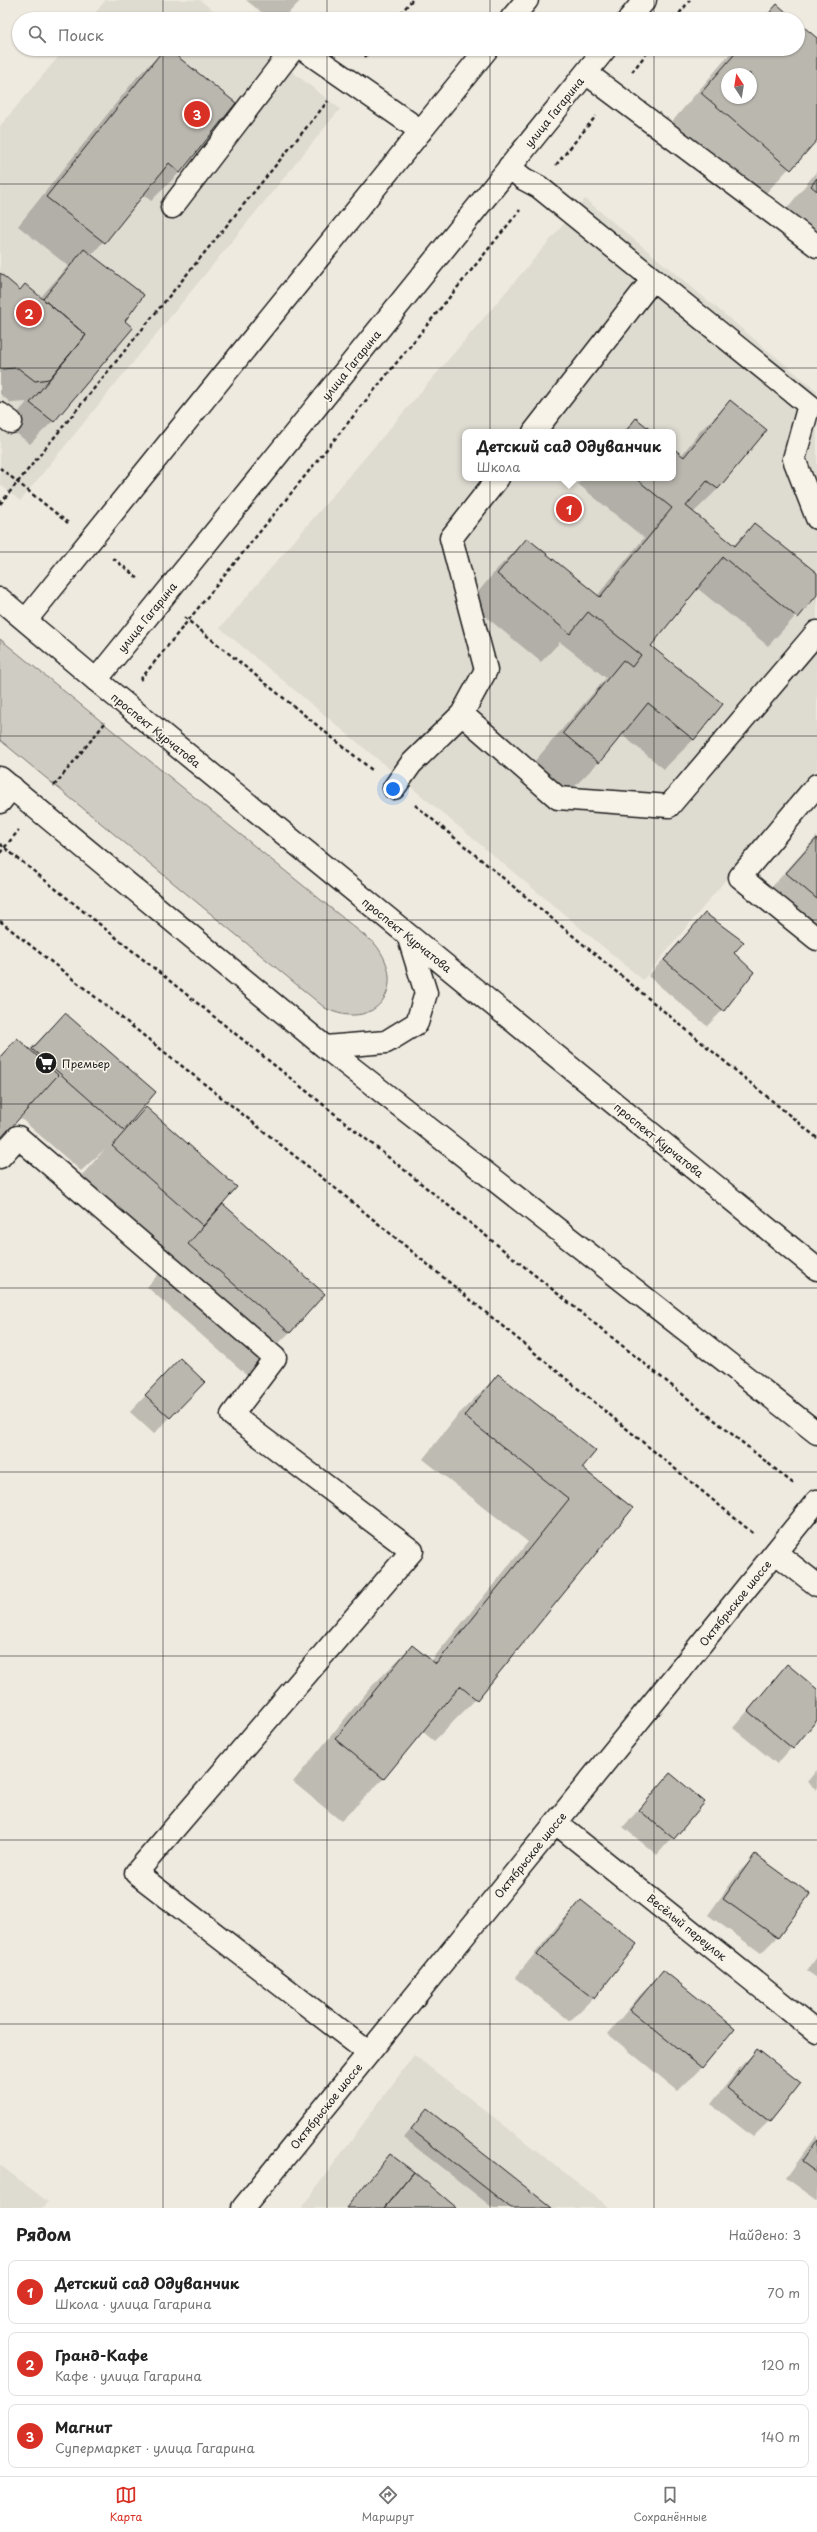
<!DOCTYPE html>
<html lang="ru">
<meta charset="utf-8">
<style>
:root{--surface:#fff;--page:#f2f2f2;--text:#222;--muted:#767676;--line:#e0e0e0;--accent:#d93025}
body{margin:0;font-family:"Playpen Sans",sans-serif;background:var(--page);color:var(--text)}
.compass{position:absolute;left:721px;top:68px;width:36px;height:36px;border-radius:50%;background:var(--surface);box-shadow:0 1px 3px #0004;rotate:348deg}
.you{position:absolute;left:393px;top:789px;width:14px;height:14px;margin:-10px;border:3px solid #fff;border-radius:50%;background:#1a73e8;box-shadow:0 0 0 6px #1a73e833}
.badge{display:grid;place-items:center;width:26px;height:26px;border-radius:50%;background:var(--accent);color:#fff;font-size:13px;font-weight:700}
.pin{position:absolute;translate:-50% -50%;border:2px solid #fff;box-shadow:0 1px 4px #0006}
.popup{position:absolute;left:462px;top:429px;width:214px;height:52px;box-sizing:border-box;display:grid;place-content:center;border-radius:8px;background:var(--surface);filter:drop-shadow(0 1px 3px #0005);font-size:13px;white-space:nowrap;color:var(--muted)}
.popup b{font-size:15px;color:var(--text)}
.popup::after{content:'';position:absolute;left:50%;top:100%;margin-left:-8px;border:8px solid transparent;border-top-color:var(--surface)}
.list{margin:0;padding:0;list-style:none}
h2{display:flex;justify-content:space-between;align-items:center;height:52px;margin:0;padding:0 16px;font-size:17px}
h2 small{font-size:13px;font-weight:400;color:var(--muted)}
.list li{display:grid;grid-template-columns:26px 1fr auto;gap:12px;align-items:center;box-sizing:border-box;height:64px;margin:0 8px 8px;padding:0 8px;border:1px solid var(--line);border-radius:8px}
.list b{display:block;font-size:15px;white-space:nowrap}
.list p{margin:0;font-size:13px;white-space:nowrap;color:var(--muted)}
.list em{font-size:13px;font-style:normal;color:var(--muted)}
.icon{flex:none;width:22px;height:22px;fill:none;stroke:currentColor;stroke-width:2;stroke-linecap:round;stroke-linejoin:round}
.map{position:relative;flex:none;width:817px;height:2208px;overflow:hidden}
.search{position:absolute;background:var(--surface);box-shadow:0 1px 3px #0004;left:12px;right:12px;top:12px;height:44px;display:flex;align-items:center;gap:10px;box-sizing:border-box;padding:0 14px;border-radius:22px;color:var(--muted);font-size:15px}
.sheet{height:268px;background:var(--surface)}
nav{display:flex;justify-content:space-around;align-items:center;box-sizing:border-box;height:56px;border-top:1px solid var(--line);background:var(--surface);font-size:11px;color:var(--muted)}
nav a{display:grid;justify-items:center;gap:2px}
nav .on{color:var(--accent)}
.map>svg:first-child{display:block}
.built{fill:#dedbd1;fill-rule:evenodd}
.green{fill:#cfccc3;stroke:#767470}
.shadow{fill:#0003;fill-rule:evenodd}
.building{fill:#bab7af;stroke:#1c1c1c;fill-rule:evenodd}
.lines{fill:none;stroke-linecap:round;stroke-linejoin:round}
.minor-casing{stroke:#1c1c1c;stroke-width:25}
.major-casing{stroke:#1c1c1c;stroke-width:25}
.path{stroke:#1c1c1c;stroke-width:2.5;stroke-dasharray:4 3;stroke-linecap:butt}
.minor{stroke:#f7f3e8;stroke-width:22}
.major{stroke:#f7f3e8;stroke-width:22}
.grid{fill:none;stroke:#1c1c1c;stroke-width:1;stroke-opacity:0.55}
.labels{text-anchor:middle;dominant-baseline:central;stroke-width:3.5;stroke-linejoin:round;paint-order:stroke}
.street-label{font-size:11px;fill:#1c1c1c;stroke:#f7f3e8}
.poi-label{font-size:11px;fill:#1c1c1c;stroke:#f7f3e8;text-anchor:start}
</style>
<div class="map">
<svg width="817" height="2208" viewBox="0 0 817 2208">
<rect width="100%" height="100%" fill="#eeeae0"/>
<filter id="ink" filterUnits="userSpaceOnUse"><feTurbulence type="fractalNoise" baseFrequency=".025" numOctaves="2"/><feDisplacementMap in="SourceGraphic" scale="8" xChannelSelector="R" yChannelSelector="G"/><feConvolveMatrix kernelMatrix="1 2 1 2 8 2 1 2 1" color-interpolation-filters="sRGB"/></filter>
<g filter="url(#ink)">
<path class="built" d="M106 0H200L224 19H90Z
M65 49H263L340 109 20 501 0 484V126Z
M585 199 817 391V769L643 980 220 628ZM465 432H673V478H465Z
M414 2055 610 2208H301Z
M0 2165 48 2202 44 2208H0Z"/>
<path class="green" d="M0 639 375 944C410 987 375 1033 325 1008L0 740Z"/>
<path class="shadow" d="M246 0H301L283 19H270Z
M798 23 817 40V138L754 206 665 130 734 49H798ZM727 74H751V98H727Z
M165 49 180 172 151 201 143 194 91 256 123 321 132 328 53 421 30 444 7 426 27 402 11 403 0 394V275L20 291 40 298 68 266 18 226 137 77Z
M817 171V257L775 223Z
M730 402 718 489 693 513 733 546 754 524 817 574V593L768 646 697 588 650 646 722 704 693 740 664 769 621 734 599 762 570 791 534 762 606 678 560 642 541 662 469 603 498 568 527 539 597 596 644 538 578 484 583 478H673V450L681 456 701 430Z
M817 836V942L764 896Z
M705 914 733 954 753 972 723 1010 707 1026 648 976Z
M65 1014 155 1092 121 1131 146 1109 208 1219 290 1332 247 1375 147 1287 175 1255 160 1268 70 1189 105 1149 81 1171 19 1117 0 1139V1056L17 1040 29 1050Z
M498 1375 581 1468 631 1508 476 1699 434 1741 422 1731 384 1778 341 1821 293 1782 370 1688 412 1646 431 1661 528 1542 423 1459 456 1417Z
M164 1376 204 1382 154 1434 130 1412Z
M787 1665 817 1690V1719L777 1764 733 1728Z
M817 1770V1790L807 1782Z
M670 1775 703 1802 657 1855 623 1827Z
M755 1856 777 1937 761 1953 708 1915 739 1872Z
M581 1902 635 1944 593 1998 570 2021 515 1978 558 1925Z
M817 1957V1978L807 1971Z
M663 1972 733 2028 701 2068 678 2091 608 2034 640 1995Z
M757 2050 769 2121 753 2137 711 2104 741 2066Z
M420 2118 550 2208H493L404 2138Z
M817 2135V2200L786 2178Z"/>
<path class="building" d="M777 4 794 19H764Z
M798 22 817 38V140L791 170 701 93 739 49H798ZM727 74H751V98H727Z
M164 49H168L236 103 180 173 169 163 105 243 46 197Z
M817 178V191L811 186Z
M84 249 144 295 125 321 133 328 54 422 30 403 86 335 43 299Z
M0 273 20 290 25 284 86 335 49 379 35 381 18 368 0 369Z
M730 400 767 430 718 489 707 481 686 506 735 546 754 523 817 573V595L798 618 723 557 651 646 723 704 694 740 648 703 599 763 563 733 623 660 632 667 641 655 588 612 570 634 497 574 527 538 600 597 672 508 635 478H673V448L684 457Z
M636 418 653 432H625Z
M817 838V899L786 873Z
M705 913 744 942 734 953 754 972 724 1011 664 960Z
M65 1013 156 1092 124 1130 32 1049Z
M17 1038 58 1075 0 1140V1057Z
M146 1107 237 1187 203 1226 112 1146Z
M223 1204 325 1294 290 1333 188 1244Z
M180 1358 205 1382 170 1418 145 1395Z
M498 1374 596 1451 582 1468 633 1508 477 1700 460 1686 384 1779 335 1739 412 1645 436 1664 569 1499 464 1416Z
M787 1664 817 1689V1720L793 1749 748 1711Z
M670 1773 705 1802 674 1839 639 1810Z
M755 1854 810 1894 778 1938 723 1899Z
M581 1900 637 1944 594 1999 537 1955Z
M663 1970 735 2028 702 2068 630 2010Z
M757 2049 801 2083 770 2122 727 2088Z
M427 2109 552 2208H511L411 2129Z
M817 2140V2173L802 2162Z
M390 2154 414 2172 384 2208H346Z
M414 2172 457 2208H384Z"/>
<g class="lines">
<g class="minor-casing">
<path id="minor" d="M511 19 527 0
M629 19 645 0
M303 49 421 131
M586 73 817 246
M509 167 524 179 539 187 809 405 794 459 817 518
M172 207 293 49
M0 414 11 422
M534 432 653 279
M26 620 487 49
M96 680 605 49
M462 714 486 670 451 538 498 478
M817 785 740 877 817 939
M394 788 411 764 462 714 558 798 669 806 817 632
M0 802 12 787
M0 1157 18 1137 275 1358 232 1415 412 1551 136 1873 369 2053
M776 1553 817 1585
M556 1823 817 2032
M243 2208 817 1501"/>
</g>
<g class="major-casing">
<path id="major" d="M0 599 96 680 817 1269
M0 778 325 1047 817 1433
M325 1047 386 1042 417 1023 426 993 408 935"/>
</g>
<path class="path" d="M396 19 412 0
M675 19 690 0
M365 57 371 49
M632 72 650 49
M556 165 596 116
M0 468 68 523
M0 504 328 101
M113 558 140 580
M184 617 372 770
M140 680 520 210
M54 786 105 723
M415 805 817 1138
M0 844 795 1485
M0 853 19 830
M0 921 340 1192 754 1534"/>
<use href="#minor" class="minor"/>
<use href="#major" class="major"/>
</g>
</g>
<path class="grid" d="M163 0V19M327 0V19M490 0V19M654 0V19M163 49V2208M327 49V2208M490 49V2208M654 49V2208M0 184H817M0 368H817M0 552H817M0 736H817M0 920H817M0 1104H817M0 1288H817M0 1472H817M0 1656H817M0 1840H817M0 2024H817"/>
<defs>
<g id="supermarket-disc" transform="scale(1.15)"><circle r="9.5" fill="#1c1c1c" stroke="#f7f3e8"/><path d="M-6-5.5h2.5l.6 2H6L4.5 2H-2.5L-4.4-4H-6ZM-1.5 3.2a1.3 1.3 0 1 0 .1 0ZM3 3.2a1.3 1.3 0 1 0 .1 0Z" fill="#fff"/></g>
</defs>
<g fill-rule="evenodd">
<use href="#supermarket-disc" x="46" y="1063"/>
</g>
<g class="labels">
<g class="street-label">
<text transform="translate(554 112) rotate(-51)">улица Гагарина</text>
<text transform="translate(351 365) rotate(-51)">улица Гагарина</text>
<text transform="translate(147 617) rotate(-51)">улица Гагарина</text>
<text transform="translate(156 730) rotate(39)">проспект Курчатова</text>
<text transform="translate(407 935) rotate(39)">проспект Курчатова</text>
<text transform="translate(659 1140) rotate(39)">проспект Курчатова</text>
<text transform="translate(735 1603) rotate(-51)">Октябрьское шоссе</text>
<text transform="translate(530 1855) rotate(-51)">Октябрьское шоссе</text>
<text transform="translate(687 1927) rotate(39)">Весёлый переулок</text>
<text transform="translate(326 2106) rotate(-51)">Октябрьское шоссе</text>
</g>
<g class="poi-label">
<text x="62" y="1063">Премьер</text>
</g>
</g>
</svg>
<svg class="compass" viewBox="-18 -18 36 36"><path d="M0-13l5 13h-10z" fill="#e53935"/><path d="M0 13l5-13h-10z" fill="#767676"/></svg>
<div class="you"></div>
<div class="pin badge" style="left:569px;top:509px">1</div>
<div class="popup"><b>Детский сад Одуванчик</b>Школа</div>
<div class="pin badge" style="left:29px;top:313px">2</div>
<div class="pin badge" style="left:197px;top:114px">3</div>
<div class="search"><svg class="icon" aria-label="search" viewBox="0 0 24 24"><circle cx="10" cy="10" r="6"/><path d="M15 15l6 6"/></svg>Поиск</div>
</div>
<section class="sheet">
<h2>Рядом<small>Найдено: 3</small></h2>
<ul class="list">
<li><span class="badge">1</span><div><b>Детский сад Одуванчик</b><p>Школа · улица Гагарина</p></div><em>70 m</em></li>
<li><span class="badge">2</span><div><b>Гранд-Кафе</b><p>Кафе · улица Гагарина</p></div><em>120 m</em></li>
<li><span class="badge">3</span><div><b>Магнит</b><p>Супермаркет · улица Гагарина</p></div><em>140 m</em></li>
</ul>
</section>
<nav>
<a class="on"><svg class="icon" aria-label="map" viewBox="0 0 24 24"><path d="M3 6l6-2 6 2 6-2v14l-6 2-6-2-6 2zM9 4v14M15 6v14"/></svg>Карта</a>
<a><svg class="icon" aria-label="directions" viewBox="0 0 24 24"><path d="M12 3l9 9-9 9-9-9zM9 14v-3h6M13 9l2 2-2 2"/></svg>Маршрут</a>
<a><svg class="icon" aria-label="saved" viewBox="0 0 24 24"><path d="M7 4h10v16l-5-4-5 4z"/></svg>Сохранённые</a>
</nav>
